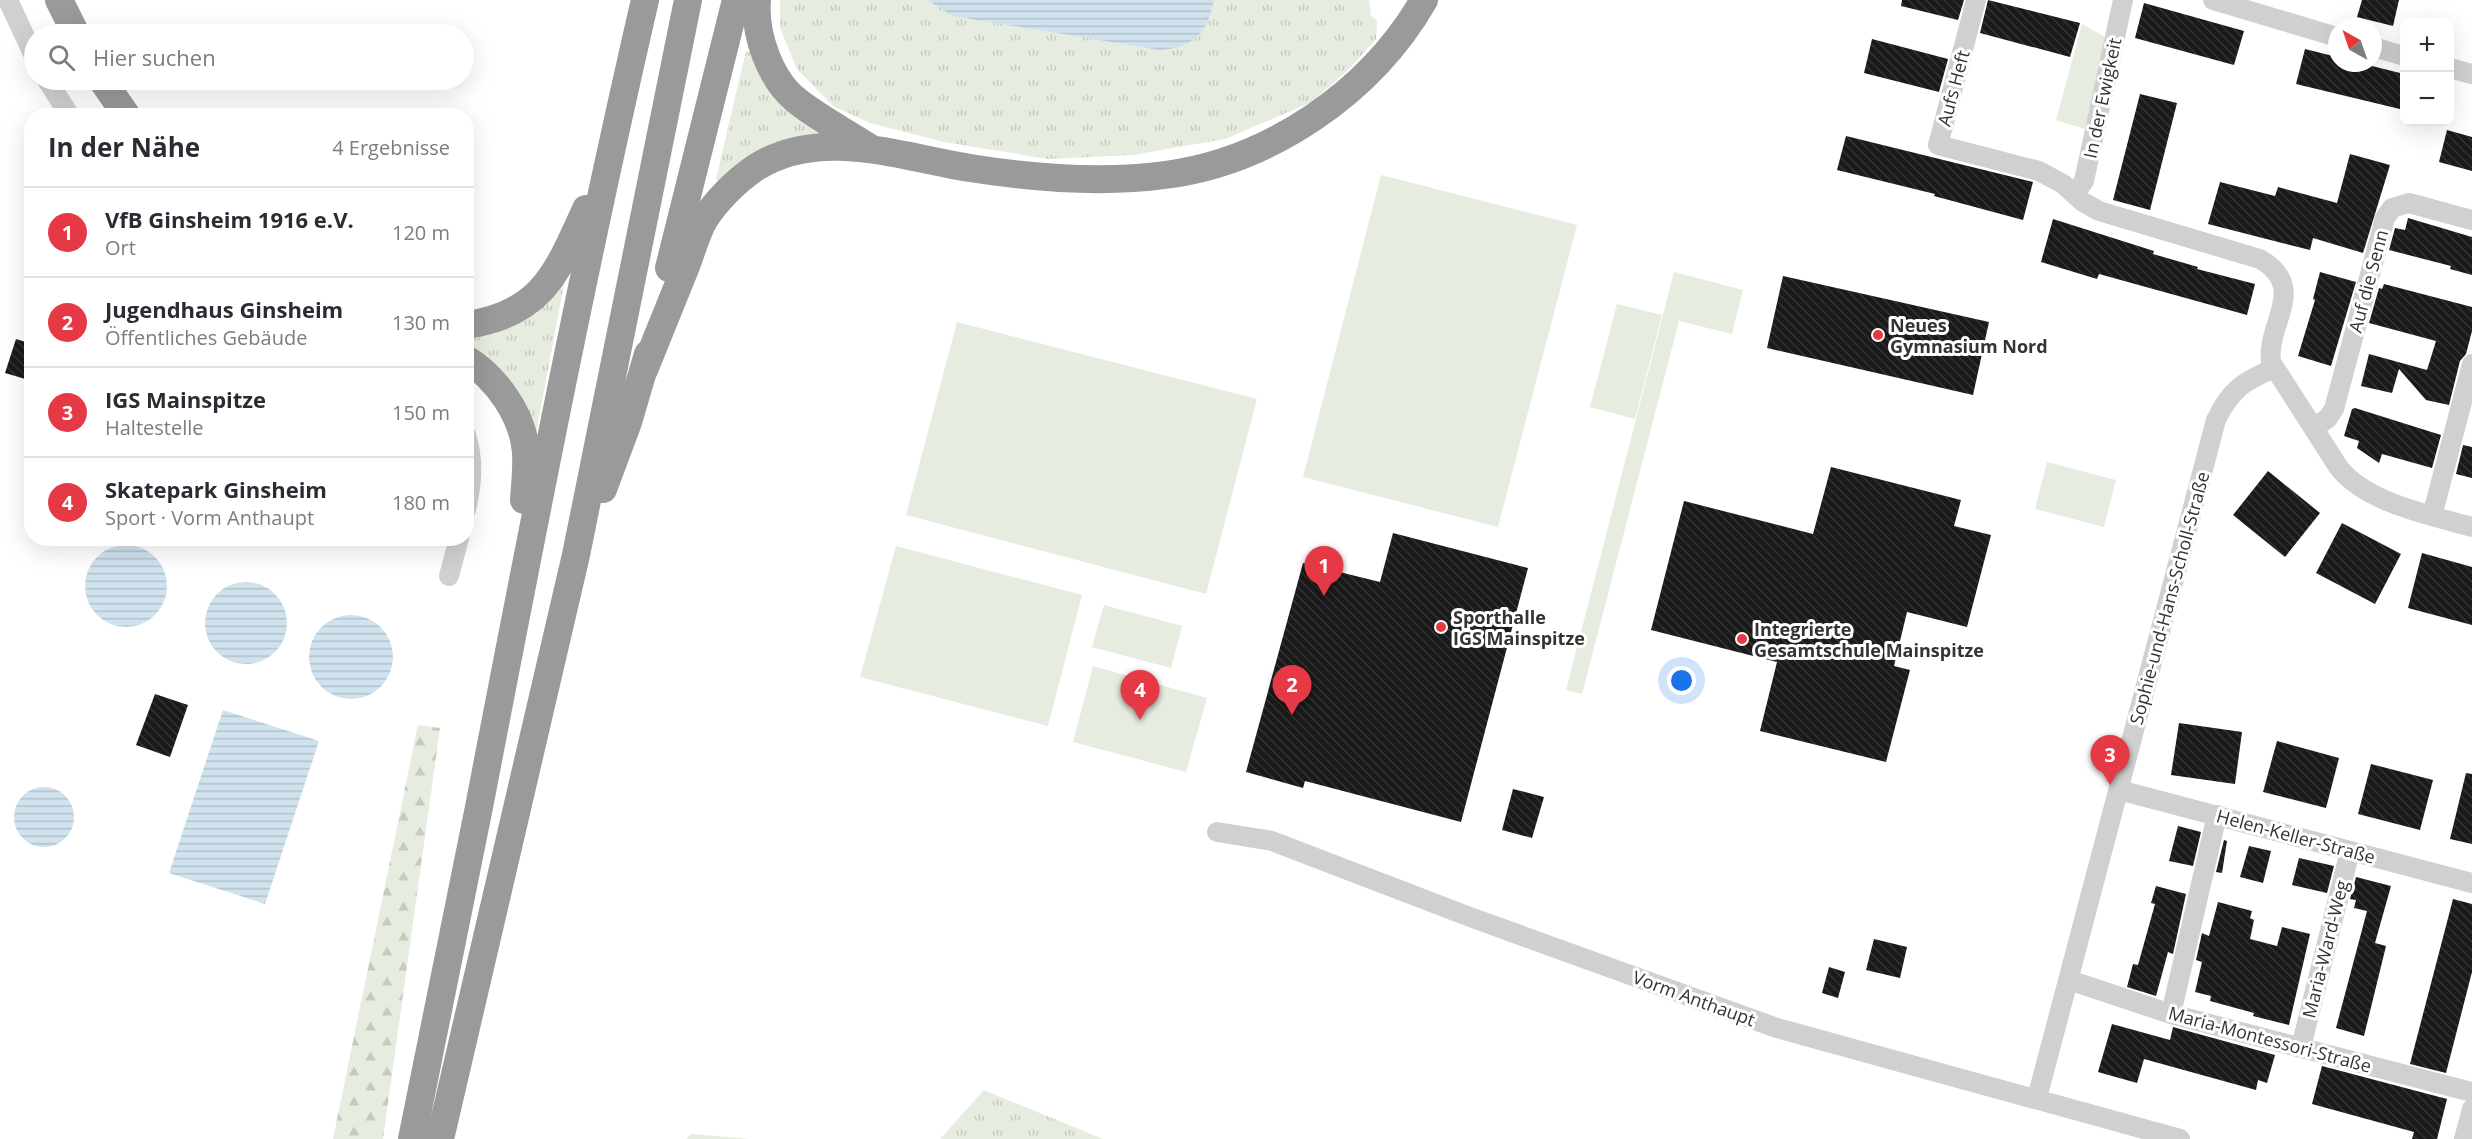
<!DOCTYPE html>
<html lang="de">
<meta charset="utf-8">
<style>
:root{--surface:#fff;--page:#f2f2f3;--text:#2b2b33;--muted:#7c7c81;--line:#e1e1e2;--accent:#e63946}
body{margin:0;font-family:"Open Sans",sans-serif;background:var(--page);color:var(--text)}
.controls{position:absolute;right:18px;top:18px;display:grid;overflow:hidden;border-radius:12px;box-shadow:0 6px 24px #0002}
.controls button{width:54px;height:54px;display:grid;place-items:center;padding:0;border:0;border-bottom:2px solid var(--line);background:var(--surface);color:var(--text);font:30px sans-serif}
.compass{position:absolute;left:2328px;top:18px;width:54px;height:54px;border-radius:50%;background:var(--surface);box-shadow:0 6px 24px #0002;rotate:320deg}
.you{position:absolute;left:1682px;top:681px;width:21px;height:21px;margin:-15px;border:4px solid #fff;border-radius:50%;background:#1a73e8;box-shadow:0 0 0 9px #1a73e833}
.badge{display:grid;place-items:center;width:39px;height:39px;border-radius:50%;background:var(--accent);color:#fff;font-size:20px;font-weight:700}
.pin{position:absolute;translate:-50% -50px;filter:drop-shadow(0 2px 3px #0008)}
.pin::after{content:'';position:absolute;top:32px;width:21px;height:18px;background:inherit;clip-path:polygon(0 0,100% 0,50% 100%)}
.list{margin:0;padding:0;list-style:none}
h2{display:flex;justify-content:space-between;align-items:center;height:78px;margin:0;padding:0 24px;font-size:26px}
h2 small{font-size:20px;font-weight:400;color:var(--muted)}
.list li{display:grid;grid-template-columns:39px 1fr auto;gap:18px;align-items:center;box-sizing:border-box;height:90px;padding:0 24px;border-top:2px solid var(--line)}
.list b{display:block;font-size:22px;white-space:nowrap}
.list p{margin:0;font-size:20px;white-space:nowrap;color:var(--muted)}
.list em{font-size:20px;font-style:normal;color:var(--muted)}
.icon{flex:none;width:33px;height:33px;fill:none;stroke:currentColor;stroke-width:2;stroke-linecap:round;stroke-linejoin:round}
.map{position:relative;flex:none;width:2472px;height:1139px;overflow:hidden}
.search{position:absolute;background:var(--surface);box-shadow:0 6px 24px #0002;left:24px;top:24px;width:450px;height:66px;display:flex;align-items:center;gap:15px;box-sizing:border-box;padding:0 21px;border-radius:33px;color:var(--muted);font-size:22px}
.panel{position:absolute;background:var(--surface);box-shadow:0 6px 24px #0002;left:24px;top:108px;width:450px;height:438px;border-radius:24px}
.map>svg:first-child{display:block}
.grass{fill:url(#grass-tufts)}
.forest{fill:url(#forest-firs)}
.park{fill:#e6ecdf}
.water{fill:url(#water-rules)}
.building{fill:url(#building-back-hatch)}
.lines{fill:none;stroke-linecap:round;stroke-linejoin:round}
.minor{stroke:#d0d0d0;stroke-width:20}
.highway{stroke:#9a9a9a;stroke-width:28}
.poi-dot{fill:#e63946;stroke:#fff;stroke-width:2}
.labels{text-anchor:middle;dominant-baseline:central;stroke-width:6;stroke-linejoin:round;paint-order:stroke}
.street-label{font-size:18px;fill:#333;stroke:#fff}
.poi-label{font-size:18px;font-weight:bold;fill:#333;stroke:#fff;text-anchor:start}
</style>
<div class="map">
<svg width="2472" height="1139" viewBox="0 0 2472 1139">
<defs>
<pattern id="grass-tufts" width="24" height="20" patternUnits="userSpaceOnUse" patternTransform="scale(1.5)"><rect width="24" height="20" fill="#e6ecdf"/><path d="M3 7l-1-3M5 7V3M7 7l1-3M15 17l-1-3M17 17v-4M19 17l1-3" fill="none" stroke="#c6cbc0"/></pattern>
<pattern id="forest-firs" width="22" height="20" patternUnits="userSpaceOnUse" patternTransform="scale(1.5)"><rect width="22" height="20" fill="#e6ecdf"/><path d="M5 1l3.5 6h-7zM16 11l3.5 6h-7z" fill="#c6cbc0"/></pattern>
<pattern id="water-rules" width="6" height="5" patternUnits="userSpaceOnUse" patternTransform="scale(1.5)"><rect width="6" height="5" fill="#cfe2ee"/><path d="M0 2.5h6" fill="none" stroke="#b2c2cd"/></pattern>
<pattern id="building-back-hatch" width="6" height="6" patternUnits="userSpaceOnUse" patternTransform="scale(1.5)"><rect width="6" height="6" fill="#1a1a1a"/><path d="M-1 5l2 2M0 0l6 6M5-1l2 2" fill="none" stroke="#333"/></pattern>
</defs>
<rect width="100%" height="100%" fill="#fff"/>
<path class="grass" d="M780 0H1369L1371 16 1377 21 1376 39 1350 68 1312 102 1225 139 1133 155 1048 159 944 142 870 123 833 106 797 69 780 28Z
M746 51 753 53 840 140 721 183 716 179Z
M565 279 536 433 467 349 466 333Z
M984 1090 998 1096 1103 1139H940Z"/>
<path class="forest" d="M418 725 440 728 383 1139H333Z"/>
<path class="park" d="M2082 24 2107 38 2085 129 2056 120Z
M1381 175 1577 225 1498 527 1303 477Z
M1674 272 1743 290 1732 334 1679 321 1582 694 1566 690Z
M1617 304 1662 315 1635 419 1590 407Z
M957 322 1257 399 1206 594 906 515Z
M2047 462 2116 480 2104 527 2035 509Z
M896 546 1082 595 1048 726 860 677Z
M1104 605 1182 626 1171 668 1092 647Z
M1093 666 1207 698 1186 772 1073 742Z
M692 1134 750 1139H686Z"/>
<path class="water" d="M927 0H1214C1207 34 1194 47 1160 50L953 16Z
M85 586a41 41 0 1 1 82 0a41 41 0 1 1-82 0Z
M205 623a41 41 0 1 1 82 0a41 41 0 1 1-82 0Z
M309 657a42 42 0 1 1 84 0a42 42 0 1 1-84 0Z
M223 710 319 741 265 904 169 873Z
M14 817a30 30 0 1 1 60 0a30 30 0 1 1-60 0Z"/>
<path class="building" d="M1902 0H1964L1958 20 1901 6Z
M1988 0 2080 23 2070 57 1980 33Z
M2362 0H2399L2393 26 2357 17Z
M2144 3 2244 31 2234 65 2135 38Z
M1872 39 1948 59 1939 92 1864 73Z
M2305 49 2337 57V63H2360L2404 74V110L2296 84Z
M2140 94 2177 103 2150 210 2113 200Z
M2447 130 2472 137V171L2439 162Z
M1846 136 2033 182 2023 220 1934 196 1935 194 1837 170Z
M2350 154 2390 165 2363 253 2313 238 2310 250 2208 224 2220 182 2275 196 2278 187 2337 203Z
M2408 218 2472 237V275L2450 269 2451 266 2389 250 2395 228 2405 230Z
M2053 219 2154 251 2153 254 2198 267 2197 269 2255 284 2247 315 2099 274 2097 279 2041 262Z
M2320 272 2356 282 2331 366 2298 356 2315 300 2313 299Z
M1783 276 1989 322 1973 395 1767 348Z
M2384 284 2472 307V331L2466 354 2460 361 2449 405 2426 400 2399 369 2392 393 2361 386 2369 354 2427 370 2436 341 2369 323 2379 288 2382 289Z
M16 339 32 344V381L5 373Z
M2355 408 2441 435 2432 468 2382 454 2379 463 2357 448 2359 441 2344 436 2352 409Z
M2463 445 2472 447V478L2456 474Z
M1831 467 1961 500 1954 526 1991 535 1967 627 1907 612 1894 666 1910 670 1886 762 1760 731 1777 662 1651 630 1684 501 1813 534Z
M2268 471 2320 513 2285 557 2233 515Z
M2342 523 2401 554 2375 604 2316 573Z
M1393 533 1528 568 1461 822 1305 781 1303 788 1246 772 1303 563 1380 582Z
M2422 553 2472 567V625L2408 608Z
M155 694 188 705 170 757 136 745Z
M2179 723 2242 732 2235 784 2171 775Z
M2277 741 2339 758 2326 808 2263 792Z
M2371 764 2433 780 2420 830 2358 814Z
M2466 773 2472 774V844L2450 839Z
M1513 789 1544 797 1532 838 1502 830Z
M2178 826 2201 832 2193 866 2169 861Z
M2224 840 2227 841 2222 873 2216 872Z
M2249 846 2271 851 2263 883 2240 877Z
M2299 858 2334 866 2327 893 2292 885Z
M2356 877 2391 886 2375 943 2386 946 2364 1036 2336 1028 2367 911 2354 908 2356 900 2350 899Z
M2156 886 2186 894 2173 954 2168 952 2156 996 2127 987 2133 964 2138 965 2155 904 2151 903Z
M2453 899 2472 904V972L2446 1073 2410 1064Z
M2218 902 2252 911 2250 918 2254 920 2250 939 2277 946 2282 927 2310 934 2289 1025 2253 1016 2254 1013 2210 1001 2211 996 2195 992 2202 962 2196 960 2202 933 2209 936Z
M1874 939 1907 947 1900 978 1866 970Z
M1829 967 1845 972 1838 998 1822 993Z
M2112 1024 2170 1040 2173 1027 2275 1055 2267 1083 2258 1080 2256 1090 2144 1059 2137 1083 2098 1072Z
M2322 1066 2447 1099 2437 1139H2412L2414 1132 2312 1104Z"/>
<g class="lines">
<path class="minor" d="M8 0 34 56
M1976 0 1938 145 2039 171 2063 184 2083 202 2099 211 2260 259C2309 288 2266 323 2271 362L2339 468C2367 503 2430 515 2472 527
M2213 0 2337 37
M2373 47 2404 56
M2450 68 2472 74
M47 80 70 116
M2075 193 2084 181 2123 0
M2314 428 2328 418 2334 409 2385 218 2392 208 2409 203 2472 220
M466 435C474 461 472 483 466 510
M2432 516 2472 364
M449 576 459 538
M2119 790 2472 883
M1217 832 1272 841 1470 917 1777 1028 2180 1139
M2069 980 2171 1014 2472 1092
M2171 1014 2217 815
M2301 1047 2350 851
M2037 1098 2216 420C2231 389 2243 382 2274 368
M2464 1139 2472 1109"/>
<path class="highway" d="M59 0 76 34
M757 0C754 34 770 79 796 100 818 118 846 132 870 148
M102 80 127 116
M669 268 736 0
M466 325C543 314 557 272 586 209
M466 359C497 378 523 416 526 452 527 468 525 484 524 500
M644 370C658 335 672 301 686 266 692 251 696 234 704 220 716 201 736 181 755 168 820 126 901 157 970 168 1033 178 1100 184 1165 175 1271 161 1371 92 1424 0
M603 489 628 422 648 354
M412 1139C434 1028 457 918 479 807 531 537 583 268 645 0
M440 1139 576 555 688 0"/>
</g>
<g class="poi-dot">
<circle cx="1878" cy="335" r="6"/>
<circle cx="1441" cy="627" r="6"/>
<circle cx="1742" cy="639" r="6"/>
</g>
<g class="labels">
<g class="street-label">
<text transform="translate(1953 88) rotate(-75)">Aufs Heft</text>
<text transform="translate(2102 98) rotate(-78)">In der Ewigkeit</text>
<text transform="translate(2368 281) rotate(-75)">Auf die Senn</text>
<text transform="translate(2169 598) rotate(-75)">Sophie-und-Hans-Scholl-Straße</text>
<text transform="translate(2296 836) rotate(15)">Helen-Keller-Straße</text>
<text transform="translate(2325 949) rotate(-76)">Maria-Ward-Weg</text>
<text transform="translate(1694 998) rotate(20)">Vorm Anthaupt</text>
<text transform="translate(2270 1039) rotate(15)">Maria-Montessori-Straße</text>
</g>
<g class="poi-label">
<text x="1890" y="325">Neues<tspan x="1890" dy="21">Gymnasium Nord</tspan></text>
<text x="1453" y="617">Sporthalle<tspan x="1453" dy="21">IGS Mainspitze</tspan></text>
<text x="1754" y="629">Integrierte<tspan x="1754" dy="21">Gesamtschule Mainspitze</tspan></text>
</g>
</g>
</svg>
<div class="controls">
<button>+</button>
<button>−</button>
</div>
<svg class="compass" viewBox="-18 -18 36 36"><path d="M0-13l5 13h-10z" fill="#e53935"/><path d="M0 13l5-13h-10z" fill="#7c7c81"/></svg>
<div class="you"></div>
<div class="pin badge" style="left:1324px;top:596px">1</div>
<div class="pin badge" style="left:1292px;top:715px">2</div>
<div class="pin badge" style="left:2110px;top:785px">3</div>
<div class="pin badge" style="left:1140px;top:720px">4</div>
<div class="search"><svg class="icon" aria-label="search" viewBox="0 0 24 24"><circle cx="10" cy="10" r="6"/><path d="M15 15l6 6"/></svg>Hier suchen</div>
<section class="panel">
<h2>In der Nähe<small>4 Ergebnisse</small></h2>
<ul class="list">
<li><span class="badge">1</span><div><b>VfB Ginsheim 1916 e.V.</b><p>Ort</p></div><em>120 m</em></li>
<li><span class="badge">2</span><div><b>Jugendhaus Ginsheim</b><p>Öffentliches Gebäude</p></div><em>130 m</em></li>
<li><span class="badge">3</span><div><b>IGS Mainspitze</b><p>Haltestelle</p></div><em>150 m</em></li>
<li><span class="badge">4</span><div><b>Skatepark Ginsheim</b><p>Sport · Vorm Anthaupt</p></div><em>180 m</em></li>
</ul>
</section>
</div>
